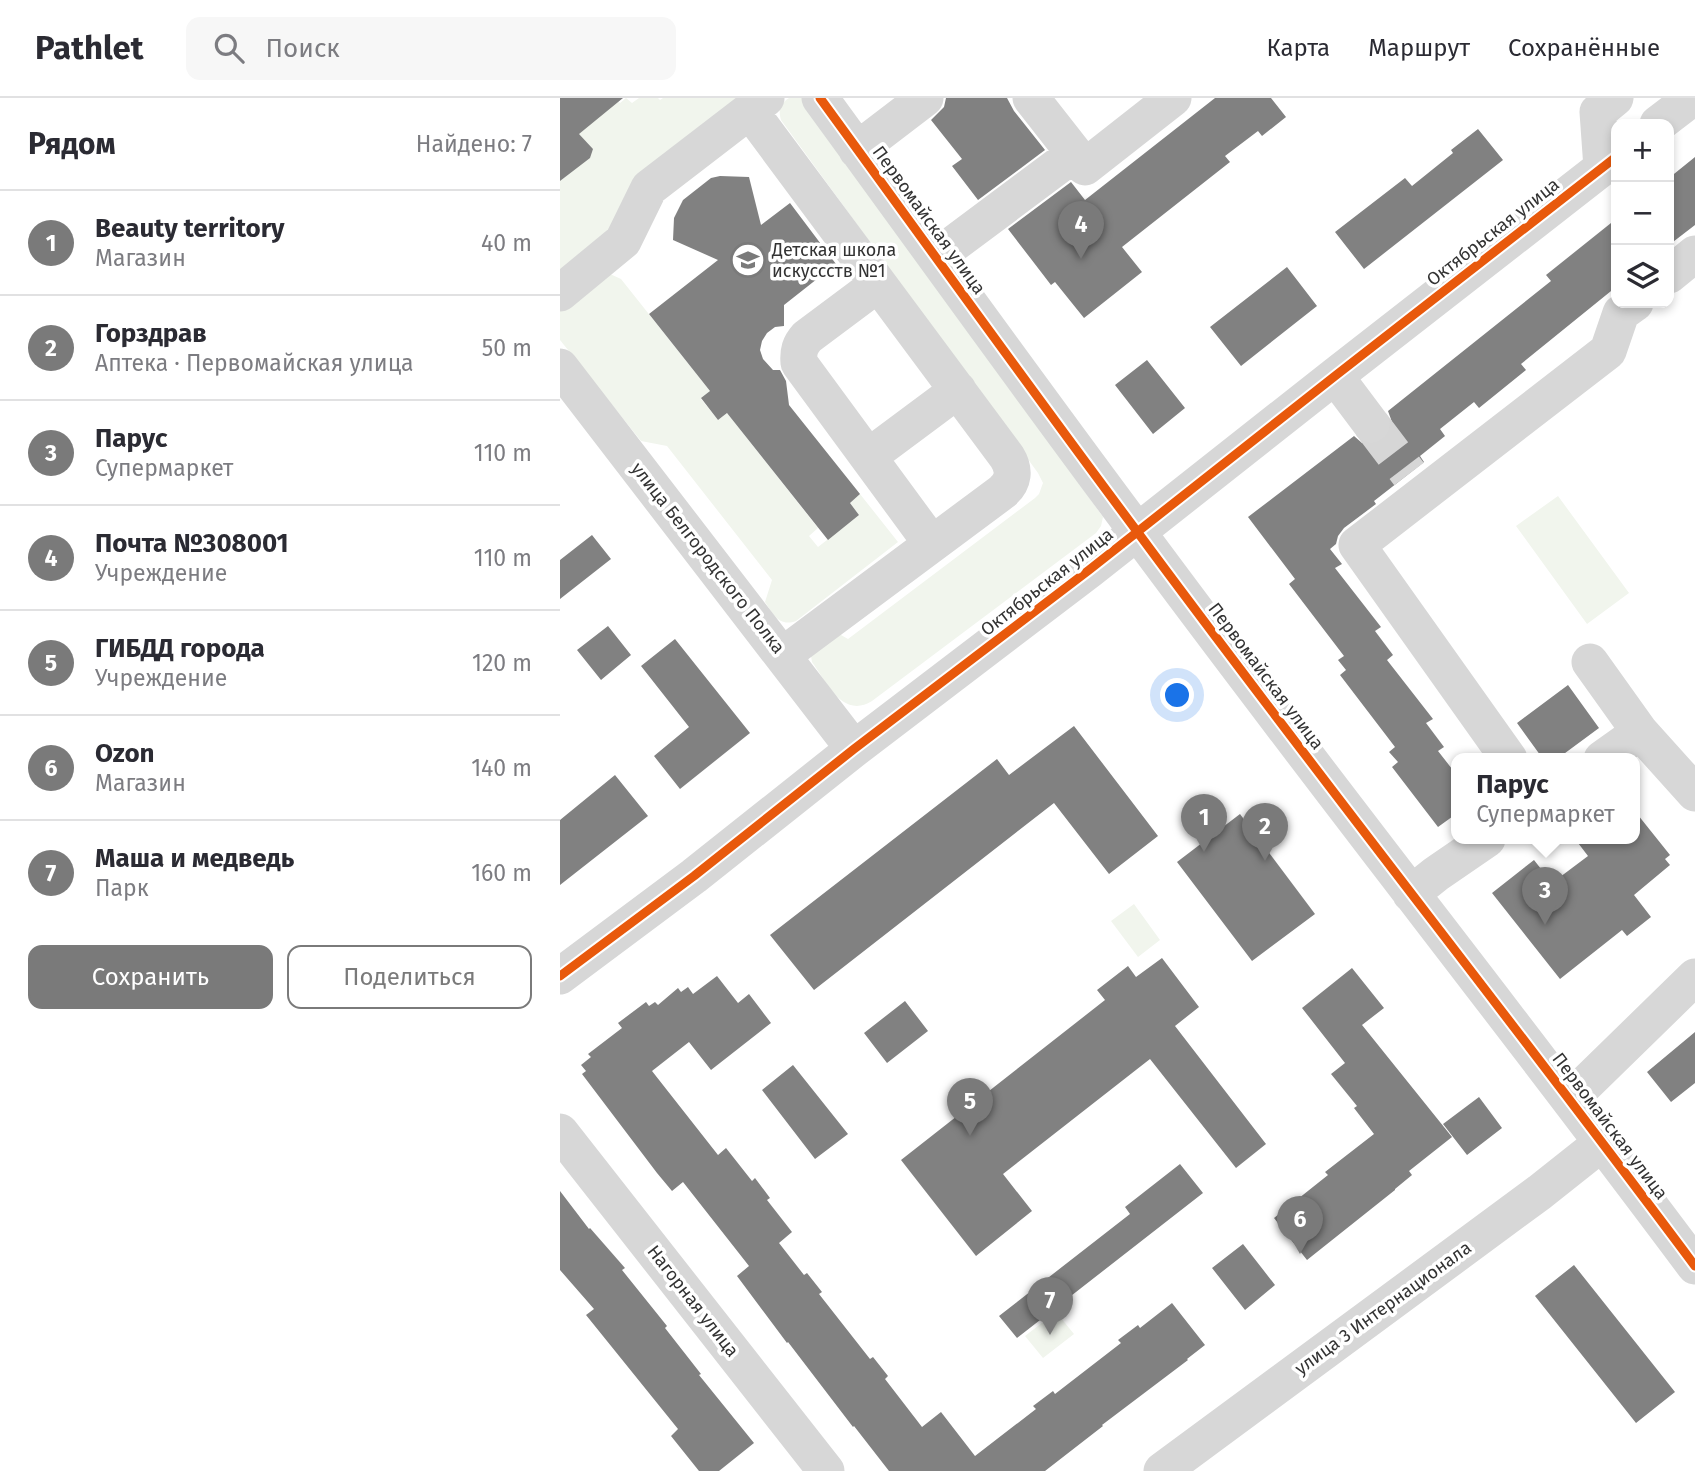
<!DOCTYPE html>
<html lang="ru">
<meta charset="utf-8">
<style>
:root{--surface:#fff;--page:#f7f7f7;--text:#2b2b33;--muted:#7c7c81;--line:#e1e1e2;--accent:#7a7a7a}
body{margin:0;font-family:"Fira Sans",sans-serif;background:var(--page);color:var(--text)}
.controls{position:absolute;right:21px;top:21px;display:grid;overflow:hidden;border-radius:14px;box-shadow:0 4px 10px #0003}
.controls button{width:63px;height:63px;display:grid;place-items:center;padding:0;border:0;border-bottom:2px solid var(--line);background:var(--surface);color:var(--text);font:35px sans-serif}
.you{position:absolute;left:618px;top:598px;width:24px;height:24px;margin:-18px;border:5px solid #fff;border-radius:50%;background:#1a73e8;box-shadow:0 0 0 10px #1a73e833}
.badge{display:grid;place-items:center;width:46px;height:46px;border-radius:50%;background:var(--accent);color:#fff;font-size:23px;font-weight:700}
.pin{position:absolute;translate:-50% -58px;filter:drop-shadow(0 2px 4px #0008)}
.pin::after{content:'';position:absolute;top:37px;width:24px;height:21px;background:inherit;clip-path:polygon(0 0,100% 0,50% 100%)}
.popup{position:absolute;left:891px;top:655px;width:189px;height:91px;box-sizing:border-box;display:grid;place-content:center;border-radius:14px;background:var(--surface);filter:drop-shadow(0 2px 5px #0005);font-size:23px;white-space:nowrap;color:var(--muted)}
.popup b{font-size:26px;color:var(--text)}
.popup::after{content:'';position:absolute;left:50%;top:100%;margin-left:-14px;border:14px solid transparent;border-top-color:var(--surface)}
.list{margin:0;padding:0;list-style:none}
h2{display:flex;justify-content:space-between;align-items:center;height:91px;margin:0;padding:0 28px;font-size:30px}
h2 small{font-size:23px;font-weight:400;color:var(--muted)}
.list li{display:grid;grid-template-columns:46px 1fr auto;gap:21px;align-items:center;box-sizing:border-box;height:105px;padding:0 28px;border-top:2px solid var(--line)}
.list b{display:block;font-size:26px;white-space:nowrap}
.list p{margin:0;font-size:23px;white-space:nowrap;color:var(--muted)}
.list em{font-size:23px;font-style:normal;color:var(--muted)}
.actions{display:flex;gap:14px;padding:21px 28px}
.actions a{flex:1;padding:16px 0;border:2px solid var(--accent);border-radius:14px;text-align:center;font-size:24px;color:var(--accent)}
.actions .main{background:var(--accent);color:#fff}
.icon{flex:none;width:38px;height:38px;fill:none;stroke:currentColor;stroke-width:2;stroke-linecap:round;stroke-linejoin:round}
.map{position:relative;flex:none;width:1135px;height:1373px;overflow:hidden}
header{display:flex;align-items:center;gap:42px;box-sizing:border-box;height:98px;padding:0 35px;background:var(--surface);border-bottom:2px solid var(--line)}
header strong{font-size:33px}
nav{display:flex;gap:38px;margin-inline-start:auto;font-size:24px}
.search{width:490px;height:63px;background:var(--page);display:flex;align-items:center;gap:18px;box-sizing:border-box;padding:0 24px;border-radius:14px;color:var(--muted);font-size:26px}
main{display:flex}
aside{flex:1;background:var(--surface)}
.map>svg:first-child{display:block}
.green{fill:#f1f5ed}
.building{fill:#818181}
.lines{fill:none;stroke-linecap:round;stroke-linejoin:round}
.minor-tunnel{stroke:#d6d6d6;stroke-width:37;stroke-dasharray:37 18;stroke-linecap:butt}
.minor{stroke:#d7d7d7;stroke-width:37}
.cycleway-casing{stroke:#fff;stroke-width:13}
.cycleway{stroke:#e8590c;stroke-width:9}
.labels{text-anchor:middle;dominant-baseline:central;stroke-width:7;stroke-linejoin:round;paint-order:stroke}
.street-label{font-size:18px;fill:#333;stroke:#fff}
.poi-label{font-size:18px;fill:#333;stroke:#fff;text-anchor:start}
</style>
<header>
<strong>Pathlet</strong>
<div class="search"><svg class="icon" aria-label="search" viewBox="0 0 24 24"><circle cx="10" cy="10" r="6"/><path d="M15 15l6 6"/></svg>Поиск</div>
<nav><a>Карта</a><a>Маршрут</a><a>Сохранённые</a></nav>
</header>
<main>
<aside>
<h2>Рядом<small>Найдено: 7</small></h2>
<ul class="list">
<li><span class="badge">1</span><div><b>Beauty territory</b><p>Магазин</p></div><em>40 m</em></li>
<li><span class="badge">2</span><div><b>Горздрав</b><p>Аптека · Первомайская улица</p></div><em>50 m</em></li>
<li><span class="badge">3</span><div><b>Парус</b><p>Супермаркет</p></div><em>110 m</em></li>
<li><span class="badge">4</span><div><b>Почта №308001</b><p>Учреждение</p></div><em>110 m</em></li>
<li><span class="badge">5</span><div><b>ГИБДД города</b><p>Учреждение</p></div><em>120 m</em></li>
<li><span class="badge">6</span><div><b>Ozon</b><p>Магазин</p></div><em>140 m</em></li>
<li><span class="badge">7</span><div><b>Маша и медведь</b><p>Парк</p></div><em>160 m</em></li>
</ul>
<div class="actions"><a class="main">Сохранить</a><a>Поделиться</a></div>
</aside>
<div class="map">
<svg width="1135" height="1373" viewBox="0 0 1135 1373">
<rect width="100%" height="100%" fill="#fff"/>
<path class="green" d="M55 0 60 5 66 0 72 5 79 0H98L100 2 103 0H187L51 134 0 175V83L29 60 33 51 27 45 19 46 10 35Z
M229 0H242L543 419 541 428 536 435 312 603C283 621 267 585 252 564L251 558 274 533 288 541 475 400 479 396 483 385 478 375 221 22C218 12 220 6 229 0Z
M50 176 61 181 150 293 141 301 158 322 167 315 258 430 249 438 258 449 299 417 290 405 300 396 338 444 236 523C219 529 213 516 205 504L212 482 107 348 81 343 0 242V210Z
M998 398 1069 495 1027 526 956 428Z
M574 806 600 842 578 859 551 823Z
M496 1214 514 1236 483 1260 465 1238Z"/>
<path class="building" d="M0 0H63L19 36 33 51 30 60 0 83Z
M386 0H447L454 13 485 52 418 102 392 68 402 61 371 22 384 9Z
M655 0H711L726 19 702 38 698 33 665 58 670 64 562 149 582 174 524 220 495 184 491 187 448 131 511 84 525 102Z
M918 31 943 62 804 171 775 134 845 80 852 88 893 55 891 52Z
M1135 59V127L1109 147V80Z
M160 78 189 79 201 127 230 105 276 166 224 207V228L215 229 207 235 202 243 200 252 203 261 213 272H220L226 283 229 307 300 396 290 405 299 417 268 442 167 315 158 322 141 300 150 293 89 216 158 162 113 142 114 120 123 102 151 80Z
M1056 121V189L961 266 966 272 919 310 914 304 880 331 885 338 860 358 864 364 814 403 816 406 784 430 778 438 776 446 770 451 782 466 775 470 821 529 815 533 833 557 827 562 873 621 866 625 884 649 878 653 896 676V716L878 729 832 669 838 664 829 654 835 649 780 577 786 572 778 562 784 558 729 486 735 481 688 419 794 338 802 345 813 347 824 342 830 334 832 324 828 313 991 183 986 177Z
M727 169 757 208 681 268 650 229Z
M587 262 625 310 593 336 555 287Z
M32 437 51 461 0 501V462Z
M48 528 71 557 41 582 17 552Z
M115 541 190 635 120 691 94 658 129 629 81 568Z
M1008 587 1039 630 997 661H983L957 625Z
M514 628 598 738 549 776 494 705 254 892 210 837 437 661 449 677Z
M55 677 88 718 0 787V722Z
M1074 712 1110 757 1105 761 1110 767 1074 797 1091 819 1067 838 1062 832 1000 881 932 795 974 762 992 785 1028 758 1015 741H1074Z
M680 716 755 816 692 863 617 764Z
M602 860 639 909 615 928 706 1046 676 1070 590 961 443 1076 472 1113 416 1158 341 1062 545 902 537 892 568 868 576 879Z
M792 870 824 910 802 927 892 1039 849 1073 852 1077 835 1091V1092L747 1162 714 1120 768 1077 765 1074 814 1036 794 1010 797 1008 771 976 785 965 742 910Z
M157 878 178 905 189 896 211 925 151 972 129 944 92 973 158 1057 166 1050 192 1083 195 1080 210 1100 207 1102 232 1134 219 1145 244 1177 247 1175 262 1194 259 1196 310 1261 313 1259 328 1278 325 1281 362 1329 381 1314 415 1358 476 1311 473 1308 493 1293 495 1296 561 1245 558 1242 578 1227 580 1230 612 1205 645 1247 627 1261 628 1262 542 1327 543 1328 485 1373H329L294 1328 293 1329 228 1244 227 1245 177 1178 189 1168 123 1084 112 1093 97 1075 22 976 26 973 21 967 31 959 28 956 62 930 58 925 86 904 89 908 95 904 98 907 118 890 121 894 128 889 133 896Z
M345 903 368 933 327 965 304 935Z
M1135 934V985L1111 1004 1087 974Z
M233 967 288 1036 255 1061 202 992Z
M919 999 942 1030 907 1057 883 1026Z
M620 1066 643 1095 457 1240 439 1218 570 1116 565 1109Z
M0 1093 29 1131 30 1130 65 1170 62 1172 107 1228 105 1230 141 1276 139 1277 194 1345 159 1373H139L111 1338 118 1331 26 1217 34 1211 0 1172Z
M683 1146 715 1187 685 1212 652 1170Z
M1014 1167 1115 1294 1076 1325 975 1198Z"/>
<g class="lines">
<path class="minor-tunnel" d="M811 326 849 376"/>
<path class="minor" d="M260 0C365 144 469 289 576 432 759 680 951 921 1135 1168
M471 0 525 69 613 0
M190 13 447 359C455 372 454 384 442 394L223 557
M1098 26 1132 0
M297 52 365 0
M1042 70 1038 14 1055 0
M376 159 514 56
M1109 177 1135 156
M318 186 247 239C240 247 238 253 239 265L372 446
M0 195 63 143 89 90 206 0
M0 269 294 651
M775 278 811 326
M308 359 398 292
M1030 564 1080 634
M949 661 797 447 1048 253 1061 215 1075 205
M1042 661 1080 634 1135 695
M851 796 876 776 927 741
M0 878 134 778 294 651 529 472 775 278 1056 59
M1010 1001 1135 879
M0 1034 266 1373
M602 1373 980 1094 1043 1044"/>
<g class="cycleway-casing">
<path id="cycleway" d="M260 0C365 144 469 289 576 432 759 680 951 921 1135 1168
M0 878 134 778 294 651 529 472 775 278 1056 59"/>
</g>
<use href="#cycleway" class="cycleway"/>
</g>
<defs>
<g id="school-ring" transform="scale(1.75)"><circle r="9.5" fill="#fff" stroke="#7a7a7a" stroke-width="1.5"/><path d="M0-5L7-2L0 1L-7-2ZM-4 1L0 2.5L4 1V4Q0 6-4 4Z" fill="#7a7a7a"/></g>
</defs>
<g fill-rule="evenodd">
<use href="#school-ring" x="188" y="162"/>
</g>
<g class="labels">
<g class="street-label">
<text transform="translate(369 122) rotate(54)">Первомайская улица</text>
<text transform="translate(933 134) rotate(-38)">Октябрьская улица</text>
<text transform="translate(148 460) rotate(52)">улица Белгородского Полка</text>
<text transform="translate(487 484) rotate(-38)">Октябрьская улица</text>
<text transform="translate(706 578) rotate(53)">Первомайская улица</text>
<text transform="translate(1050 1028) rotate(53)">Первомайская улица</text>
<text transform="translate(133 1203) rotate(52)">Нагорная улица</text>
<text transform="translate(823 1210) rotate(-36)">улица 3 Интернационала</text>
</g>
<g class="poi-label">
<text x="212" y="152">Детская школа<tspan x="212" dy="21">искуссств №1</tspan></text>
</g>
</g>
</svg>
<div class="controls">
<button>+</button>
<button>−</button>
<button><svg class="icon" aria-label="layers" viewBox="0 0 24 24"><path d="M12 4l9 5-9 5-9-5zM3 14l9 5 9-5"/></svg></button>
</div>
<div class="you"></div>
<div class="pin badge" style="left:644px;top:754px">1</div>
<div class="pin badge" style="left:705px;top:763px">2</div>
<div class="pin badge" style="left:985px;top:827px">3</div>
<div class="popup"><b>Парус</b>Супермаркет</div>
<div class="pin badge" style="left:521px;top:161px">4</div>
<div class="pin badge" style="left:410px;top:1038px">5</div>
<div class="pin badge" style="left:740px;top:1156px">6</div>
<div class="pin badge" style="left:490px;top:1237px">7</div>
</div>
</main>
